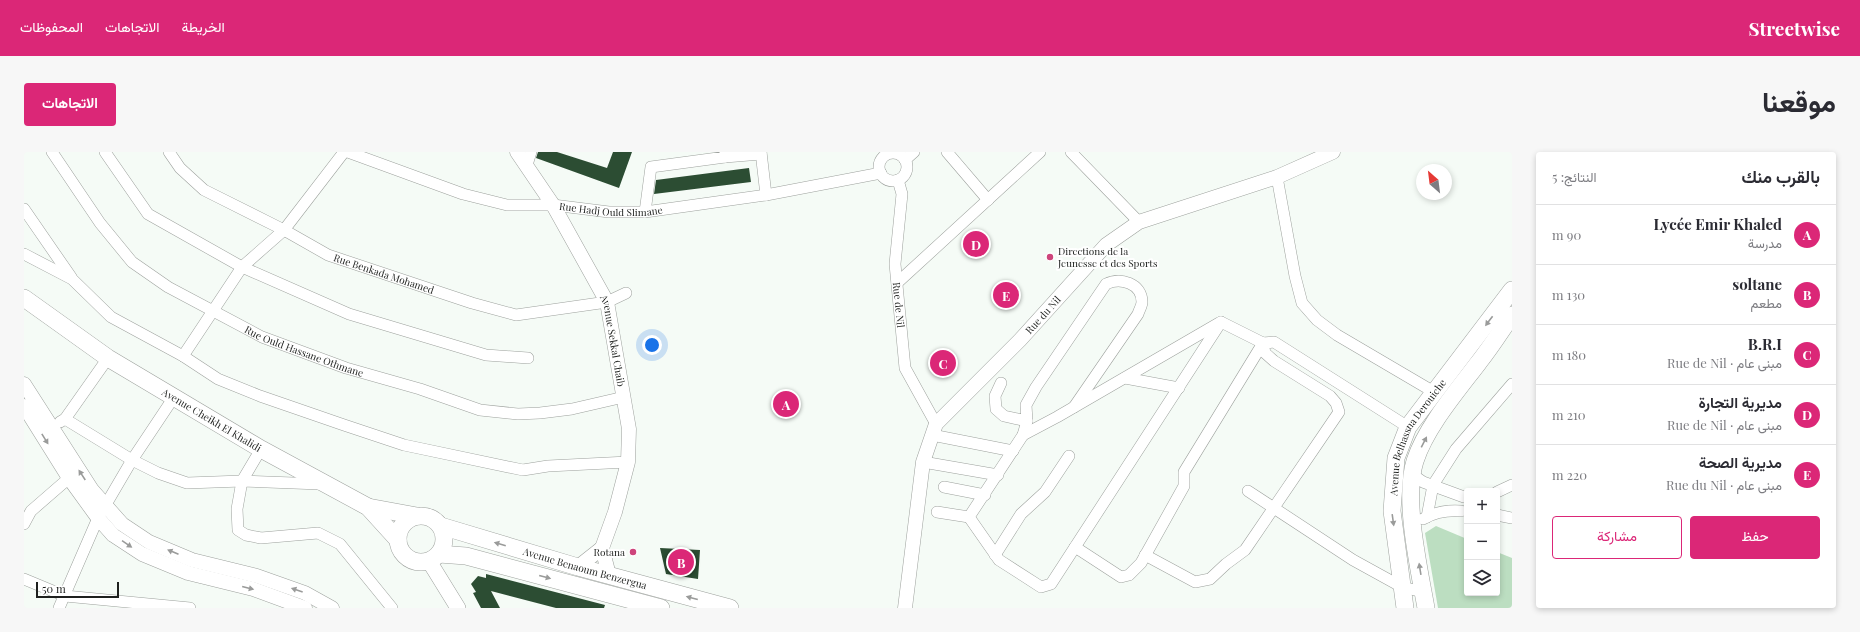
<!DOCTYPE html>
<html lang="ar">
<meta charset="utf-8">
<style>
:root{--surface:#fff;--page:#f7f7f7;--text:#2b2b33;--muted:#7c7c81;--line:#e1e1e2;--accent:#db2777}
body{margin:0;font-family:"Playfair Display",Vazirmatn,serif;background:var(--page);color:var(--text);direction:rtl}
.controls{position:absolute;right:12px;bottom:12px;display:grid;overflow:hidden;border-radius:4px;box-shadow:0 2px 6px #0003}
.controls button{width:36px;height:36px;display:grid;place-items:center;padding:0;border:0;border-bottom:1px solid var(--line);background:var(--surface);color:var(--text);font:20px sans-serif}
.compass{position:absolute;left:1392px;top:12px;width:36px;height:36px;border-radius:50%;background:var(--surface);box-shadow:0 2px 6px #0003;rotate:332deg}
.scale{position:absolute;left:12px;bottom:10px;width:83px;box-sizing:border-box;padding-left:4px;border:2px solid #1e201e;border-top:0;font-size:11px;line-height:14px;white-space:nowrap;color:#1e201e;-webkit-text-stroke:3px #fff;paint-order:stroke}
.you{position:absolute;left:628px;top:193px;width:14px;height:14px;margin:-10px;border:3px solid #fff;border-radius:50%;background:#1a73e8;box-shadow:0 0 0 6px #1a73e833}
.badge{display:grid;place-items:center;width:26px;height:26px;border-radius:50%;background:var(--accent);color:#fff;font-size:13px;font-weight:700}
.pin{position:absolute;translate:-50% -50%;border:2px solid #fff;box-shadow:0 1px 4px #0006}
.list{margin:0;padding:0;list-style:none}
h2{display:flex;justify-content:space-between;align-items:center;height:52px;margin:0;padding:0 16px;font-size:17px}
h2 small{font-size:13px;font-weight:400;color:var(--muted)}
.list li{display:grid;grid-template-columns:26px 1fr auto;gap:12px;align-items:center;box-sizing:border-box;height:60px;padding:0 16px;border-top:1px solid var(--line)}
.list b{display:block;font-size:15px;white-space:nowrap}
.list p{margin:0;font-size:13px;white-space:nowrap;color:var(--muted)}
.list em{font-size:13px;font-style:normal;color:var(--muted)}
.actions{display:flex;gap:8px;padding:12px 16px}
.actions a{flex:1;padding:9px 0;border:1px solid var(--accent);border-radius:4px;text-align:center;font-size:14px;color:var(--accent)}
.actions .main{background:var(--accent);color:#fff}
.icon{flex:none;width:22px;height:22px;fill:none;stroke:currentColor;stroke-width:2;stroke-linecap:round;stroke-linejoin:round}
.map{position:relative;flex:none;width:1488px;height:456px;overflow:hidden;direction:ltr;border-radius:4px}
header{display:flex;align-items:center;gap:24px;box-sizing:border-box;height:56px;padding:0 20px;background:var(--accent);color:#fff}
header strong{font-size:19px}
nav{display:flex;gap:22px;margin-inline-start:auto;font-size:14px}
.intro{display:flex;align-items:center;justify-content:space-between;box-sizing:border-box;height:96px;padding:0 24px}
h1{margin:0;font-size:28px}
.button{padding:10px 18px;border-radius:4px;background:var(--accent);color:#fff;font-size:14px;font-weight:700}
main{display:flex;gap:24px;padding:0 24px}
aside{flex:1;background:var(--surface);border-radius:4px;box-shadow:0 2px 6px #0003}
.map>svg:first-child{display:block}
.green{fill:#bcdec1}
.building{fill:#2c4d33}
.lines{fill:none;stroke-linecap:round;stroke-linejoin:round}
.minor-casing{stroke:#9da19d;stroke-width:12}
.tertiary-casing{stroke:#9da19d;stroke-width:15}
.secondary-casing{stroke:#9da19d;stroke-width:16}
.primary-casing{stroke:#9da19d;stroke-width:18}
.minor{stroke:#fff;stroke-width:11}
.tertiary{stroke:#fff;stroke-width:14}
.secondary{stroke:#fff;stroke-width:15}
.primary{stroke:#fff;stroke-width:17}
.oneway{fill:#9a9b9a}
.poi-dot{fill:#ce447b;stroke:#fff;stroke-width:1.5}
.labels{text-anchor:middle;dominant-baseline:central;stroke-width:4;stroke-linejoin:round;paint-order:stroke}
.street-label{font-size:10px;fill:#1e201e;stroke:#fff}
.poi-label{font-size:10px;fill:#1e201e;stroke:#fff;text-anchor:start}
</style>
<header>
<strong>Streetwise</strong>
<nav><a>الخريطة</a><a>الاتجاهات</a><a>المحفوظات</a></nav>
</header>
<div class="intro"><h1>موقعنا</h1><a class="button">الاتجاهات</a></div>
<main>
<aside>
<h2>بالقرب منك<small>النتائج: 5</small></h2>
<ul class="list">
<li><span class="badge">A</span><div><b>Lycée Emir Khaled</b><p>مدرسة</p></div><em>90 m</em></li>
<li><span class="badge">B</span><div><b>soltane</b><p>مطعم</p></div><em>130 m</em></li>
<li><span class="badge">C</span><div><b>B.R.I</b><p>مبنى عام · Rue de Nil</p></div><em>180 m</em></li>
<li><span class="badge">D</span><div><b>مديرية التجارة</b><p>مبنى عام · Rue de Nil</p></div><em>210 m</em></li>
<li><span class="badge">E</span><div><b>مديرية الصحة</b><p>مبنى عام · Rue du Nil</p></div><em>220 m</em></li>
</ul>
<div class="actions"><a class="main">حفظ</a><a>مشاركة</a></div>
</aside>
<div class="map">
<svg width="1488" height="456" viewBox="0 0 1488 456">
<rect width="100%" height="100%" fill="#f5fbf6"/>
<path class="green" d="M1412 374 1443 387V441H1473V400L1488 406V456H1414L1401 381Z"/>
<path class="building" d="M514 0H533L583 16 589 0H608L595 36 512 6Z
M725 16 727 30 630 42 632 28Z
M636 396 676 398 674 427 642 422Z
M462 422 581 453 580 456H532L467 439 476 456H457L449 441 452 440 447 432 454 424 462 426Z"/>
<g class="lines">
<g class="minor-casing">
<g id="minor">
<path id="s1" d="M28 0 76 71 108 110 144 135 238 185 322 216 396 237 456 258 494 262 516 261 548 257 600 245"/>
<path d="M81 0 124 62 218 115 325 162 462 203 504 206"/>
<path id="s2" d="M145 0 156 16 180 38 260 78 304 103 448 151 492 163 583 150 602 141"/>
<path id="s3" d="M324 0 439 42 483 53H529L585 60H621L742 43 857 21"/>
<path d="M737 0 742 43"/>
<path d="M923 0 964 48"/>
<path d="M1047 0 1115 70"/>
<circle cx="869" cy="15" r="14"/>
<path d="M701 5 737 2"/>
<path d="M881 8 890 0"/>
<path d="M503 13 507 0"/>
<path d="M1253 25 1271 124 1278 151 1293 168 1313 183 1410 240"/>
<path id="s4" d="M874 28 878 42 871 112 881 216 912 272"/>
<path d="M0 57 47 125"/>
<path d="M621 60 627 15 701 5V0"/>
<path d="M0 102 48 127 87 165 159 204 194 227 236 244 320 273 380 293 499 318 524 314 604 310"/>
<path d="M873 131 1016 0"/>
<path d="M1197 170 1239 191 1250 190 1384 275"/>
<path d="M159 204 218 115 260 78 320 0"/>
<path d="M1101 226 1155 236"/>
<path d="M977 231 971 244 972 257 980 264 1003 269 1002 253 1012 235 1082 132C1096 125 1118 131 1118 150 1118 154 1115 158 1114 162L1050 255"/>
<path d="M41 267 108 308 134 321 163 331 218 329 296 332"/>
<path d="M1003 269 999 283 945 365 975 408 1017 435 1027 432 1197 170"/>
<path d="M36 270 41 267 84 206"/>
<path d="M908 283 989 299"/>
<path d="M999 283 1033 265 1195 171"/>
<path d="M237 297 218 329 213 357 214 378 222 383 237 386 294 381 316 392 368 456"/>
<path d="M899 310 974 323"/>
<path d="M1389 323 1399 330 1440 345"/>
<path d="M920 335 961 343"/>
<path d="M1224 339 1329 408 1378 435 1399 440"/>
<path d="M1473 340 1488 333"/>
<path d="M913 360 945 365"/>
<path d="M1473 363 1488 366"/>
<path d="M1403 365 1409 333 1432 297 1488 232"/>
<path d="M1399 367C1411 360 1423 358 1437 359"/>
<path d="M0 372 7 359 45 326"/>
<path d="M1051 395 1097 425 1105 423 1117 411 1160 334V320L1239 191"/>
<path d="M971 403 997 362 1021 340 1045 304"/>
<path d="M1121 403 1171 430 1186 427 1202 412 1221 398 1315 260 1312 251 1306 244 1250 209 1241 201 1239 191"/>
<path d="M0 427 41 444 166 456"/>
<path d="M35 456 74 366 108 308 150 245"/>
</g>
</g>
<g class="tertiary-casing">
<g id="tertiary">
<path id="s5" d="M493 0 529 53 583 150 605 277 604 310 591 360 578 396"/>
<path d="M0 232 68 338 98 372 125 390 168 408 233 424 281 441 308 456"/>
<path d="M0 254 45 326 74 366 89 383 118 402 164 421 229 437 281 456"/>
<path d="M578 396 585 423"/>
<path d="M554 415 578 396"/>
<path id="s6" d="M881 456 899 310 912 272 996 188 1082 93 1115 70 1253 25 1309 0"/>
</g>
</g>
<g class="secondary-casing">
<path id="secondary" d="M405 409 434 456"/>
</g>
<g class="primary-casing">
<g id="primary">
<path id="s7" d="M0 146 84 206 237 297 344 355 374 388"/>
<path d="M344 355 393 364"/>
<circle cx="397" cy="387" r="23"/>
<path id="s8" d="M417 374 554 415 706 456"/>
<path d="M415 402 442 404 637 456"/>
<path id="s9" d="M1381 456 1368 359 1372 306 1384 275 1488 138"/>
<path d="M1402 456C1395 416 1379 347 1391 309 1402 275 1433 239 1455 210 1467 195 1477 179 1488 163"/>
</g>
</g>
<use href="#minor" class="minor"/>
<use href="#tertiary" class="tertiary"/>
<use href="#secondary" class="secondary"/>
<use href="#primary" class="primary"/>
</g>
<defs><path id="oneway-solid" d="M-6-.8H1V-3.2L6.5 0L1 3.2V.8H-6Z"/></defs>
<g class="oneway">
<use href="#oneway-solid" transform="translate(1465 169) rotate(127)"/>
<use href="#oneway-solid" transform="translate(21 287) rotate(58)"/>
<use href="#oneway-solid" transform="translate(1400 290) rotate(-63)"/>
<use href="#oneway-solid" transform="translate(58 323) rotate(-123)"/>
<use href="#oneway-solid" transform="translate(1369 368) rotate(82)"/>
<use href="#oneway-solid" transform="translate(103 392) rotate(34)"/>
<use href="#oneway-solid" transform="translate(476 392) rotate(-164)"/>
<use href="#oneway-solid" transform="translate(149 400) rotate(-157)"/>
<use href="#oneway-solid" transform="translate(1396 417) rotate(-99)"/>
<use href="#oneway-solid" transform="translate(521 425) rotate(15)"/>
<use href="#oneway-solid" transform="translate(224 436) rotate(14)"/>
<use href="#oneway-solid" transform="translate(273 438) rotate(-161)"/>
<use href="#oneway-solid" transform="translate(668 446) rotate(-165)"/>
</g>
<g class="poi-dot">
<circle cx="1026" cy="105" r="4"/>
<circle cx="609" cy="400" r="4"/>
</g>
<g class="labels">
<g class="street-label">
<text stroke="none"><textPath href="#s3" startOffset="272">Rue Hadj Ould Slimane</textPath></text>
<text stroke="none"><textPath href="#s2" startOffset="251">Rue Benkada Mohamed</textPath></text>
<text stroke="none"><textPath href="#s4" startOffset="126">Rue de Nil</textPath></text>
<text stroke="none"><textPath href="#s6" startOffset="340">Rue du Nil</textPath></text>
<text stroke="none"><textPath href="#s5" startOffset="214">Avenue Sekkal Chaib</textPath></text>
<text stroke="none"><textPath href="#s1" startOffset="331">Rue Ould Hassane Othmane</textPath></text>
<text stroke="none"><textPath href="#s7" startOffset="224">Avenue Cheikh El Khalidi</textPath></text>
<text stroke="none"><textPath href="#s9" startOffset="178">Avenue Belhassna Derouiche</textPath></text>
<text stroke="none"><textPath href="#s8" startOffset="150">Avenue Benaoum Benzergua</textPath></text>
</g>
<g class="poi-label">
<text x="1034" y="99">Directions de la<tspan x="1034" dy="12">Jeunesse et des Sports</tspan></text>
<text x="601" y="400" text-anchor="end">Rotana</text>
</g>
</g>
</svg>
<div class="controls">
<button>+</button>
<button>−</button>
<button><svg class="icon" aria-label="layers" viewBox="0 0 24 24"><path d="M12 4l9 5-9 5-9-5zM3 14l9 5 9-5"/></svg></button>
</div>
<svg class="compass" viewBox="-18 -18 36 36"><path d="M0-13l5 13h-10z" fill="#e53935"/><path d="M0 13l5-13h-10z" fill="#7c7c81"/></svg>
<div class="scale">50 m</div>
<div class="you"></div>
<div class="pin badge" style="left:762px;top:252px">A</div>
<div class="pin badge" style="left:657px;top:410px">B</div>
<div class="pin badge" style="left:919px;top:211px">C</div>
<div class="pin badge" style="left:952px;top:92px">D</div>
<div class="pin badge" style="left:982px;top:143px">E</div>
</div>
</main>
